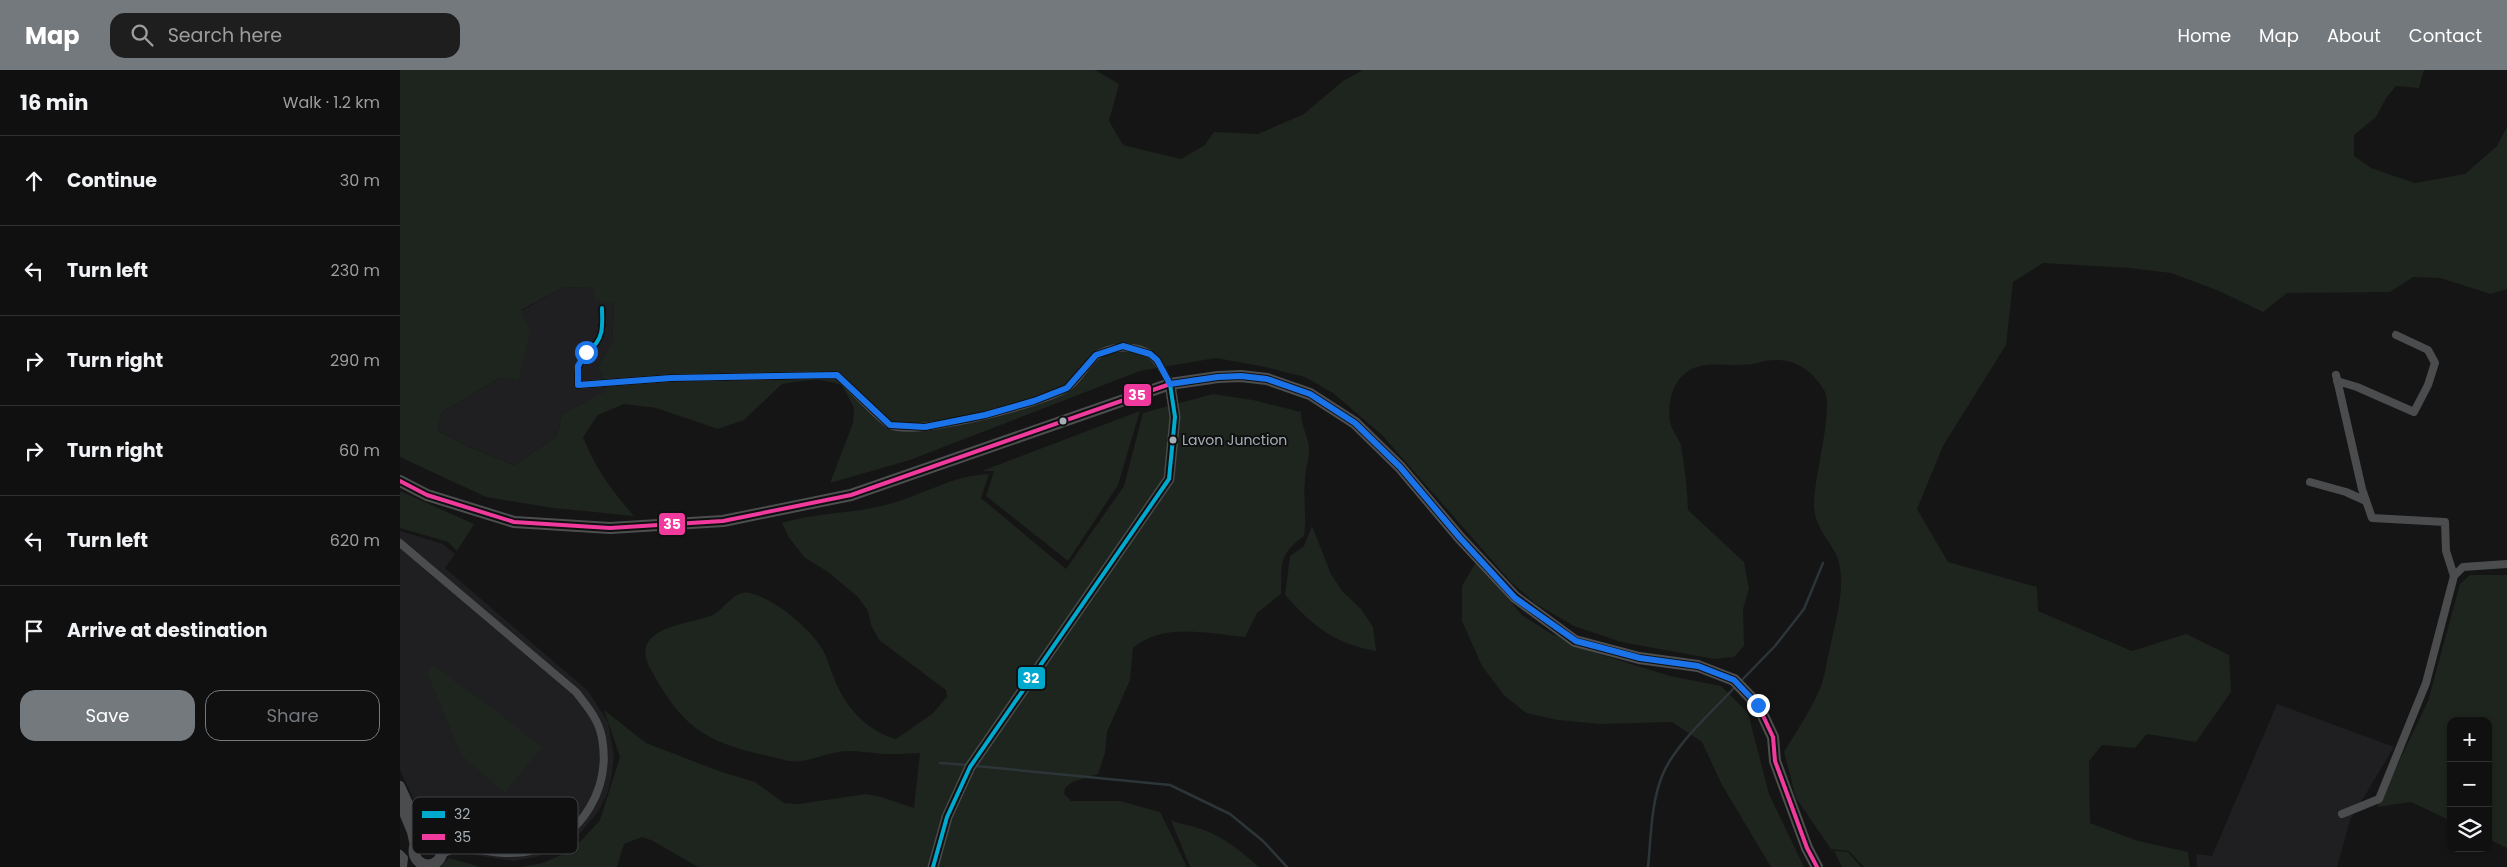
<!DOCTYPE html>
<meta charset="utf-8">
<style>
:root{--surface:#101010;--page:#1e1e1e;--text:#f1f3f6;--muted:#9c9d9f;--line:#303030;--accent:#74797e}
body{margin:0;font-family:Poppins,sans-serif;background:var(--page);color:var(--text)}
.controls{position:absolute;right:15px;bottom:15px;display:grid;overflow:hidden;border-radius:10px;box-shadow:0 2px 8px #0003}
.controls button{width:45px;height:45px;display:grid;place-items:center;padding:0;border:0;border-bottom:1px solid var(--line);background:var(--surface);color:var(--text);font:25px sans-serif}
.stop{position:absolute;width:15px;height:15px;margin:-11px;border:4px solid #1a73e8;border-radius:50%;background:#fff}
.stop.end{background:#1a73e8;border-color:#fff;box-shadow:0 1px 5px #0008}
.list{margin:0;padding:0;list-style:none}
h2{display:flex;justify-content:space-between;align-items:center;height:65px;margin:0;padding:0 20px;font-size:21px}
h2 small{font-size:16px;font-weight:400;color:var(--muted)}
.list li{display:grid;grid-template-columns:32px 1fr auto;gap:15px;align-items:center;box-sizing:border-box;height:90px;padding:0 20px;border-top:1px solid var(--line)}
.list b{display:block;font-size:19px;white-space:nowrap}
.list em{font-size:16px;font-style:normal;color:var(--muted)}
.actions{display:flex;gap:10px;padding:15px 20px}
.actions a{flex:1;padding:11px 0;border:1px solid var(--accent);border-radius:15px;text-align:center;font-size:18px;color:var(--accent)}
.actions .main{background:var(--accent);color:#fff}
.icon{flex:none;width:28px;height:28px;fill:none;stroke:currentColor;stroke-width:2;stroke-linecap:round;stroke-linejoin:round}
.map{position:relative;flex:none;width:2107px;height:797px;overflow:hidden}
header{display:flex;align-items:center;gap:30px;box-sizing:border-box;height:70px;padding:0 25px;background:var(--accent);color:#fff}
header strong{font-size:24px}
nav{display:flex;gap:28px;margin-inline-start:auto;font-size:18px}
.search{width:350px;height:45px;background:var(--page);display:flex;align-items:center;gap:12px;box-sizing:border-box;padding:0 18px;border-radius:15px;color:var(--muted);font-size:19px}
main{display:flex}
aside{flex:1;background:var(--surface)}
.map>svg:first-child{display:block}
.built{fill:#1f1f21}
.green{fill:#1e241e;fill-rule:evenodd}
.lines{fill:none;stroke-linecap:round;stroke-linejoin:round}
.stream{stroke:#2c3538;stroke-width:2.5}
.minor{stroke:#4a4c4e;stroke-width:8}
.tertiary{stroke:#4a4c4e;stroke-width:10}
.secondary{stroke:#494a4c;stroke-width:11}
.primary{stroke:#4c4e50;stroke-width:12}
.bus-1-casing{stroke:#101011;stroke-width:8}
.bus-2-casing{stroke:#101011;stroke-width:8}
.bus-1{stroke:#00a9ce;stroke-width:4}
.bus-2{stroke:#f13a9d;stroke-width:4}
.route{stroke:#1a73e8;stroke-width:6}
.bus-dot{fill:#a7afb6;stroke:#101011;stroke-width:2}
.labels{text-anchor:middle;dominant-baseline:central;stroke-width:4;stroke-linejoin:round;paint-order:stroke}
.bus-label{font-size:14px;fill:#a7afb6;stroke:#101011;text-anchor:start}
.key{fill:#101011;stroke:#3d4043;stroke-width:1}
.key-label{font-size:14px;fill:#a7afb6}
.line-badge{stroke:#101011;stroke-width:2}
.badge-label{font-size:14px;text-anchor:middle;font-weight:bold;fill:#fff}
</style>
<header>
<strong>Map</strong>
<div class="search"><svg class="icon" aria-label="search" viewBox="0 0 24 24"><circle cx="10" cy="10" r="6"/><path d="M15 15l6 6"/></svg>Search here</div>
<nav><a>Home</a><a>Map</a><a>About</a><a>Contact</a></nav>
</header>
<main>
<aside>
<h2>16 min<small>Walk · 1.2 km</small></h2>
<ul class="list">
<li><svg class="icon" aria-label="ahead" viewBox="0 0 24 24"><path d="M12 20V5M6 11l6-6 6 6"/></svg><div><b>Continue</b></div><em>30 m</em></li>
<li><svg class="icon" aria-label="left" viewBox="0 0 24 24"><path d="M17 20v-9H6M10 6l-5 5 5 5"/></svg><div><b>Turn left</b></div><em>230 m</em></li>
<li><svg class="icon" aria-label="right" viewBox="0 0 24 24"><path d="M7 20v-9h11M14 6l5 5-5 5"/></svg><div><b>Turn right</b></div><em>290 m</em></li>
<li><svg class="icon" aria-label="right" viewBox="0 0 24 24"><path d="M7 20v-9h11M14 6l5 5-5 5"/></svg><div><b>Turn right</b></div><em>60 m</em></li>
<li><svg class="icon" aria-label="left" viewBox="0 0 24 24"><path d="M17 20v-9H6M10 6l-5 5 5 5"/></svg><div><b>Turn left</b></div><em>620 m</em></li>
<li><svg class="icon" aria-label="arrive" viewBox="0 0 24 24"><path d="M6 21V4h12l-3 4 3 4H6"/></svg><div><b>Arrive at destination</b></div></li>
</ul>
<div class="actions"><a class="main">Save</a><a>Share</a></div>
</aside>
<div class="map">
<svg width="2107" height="797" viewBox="0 0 2107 797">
<rect width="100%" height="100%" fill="#151516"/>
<path class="built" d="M164 217 194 218 214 233 212 275 198 296 208 320 162 344 157 366 114 395 69 377 38 361 41 343 101 307 121 241Z
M0 461 43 474 55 484 45 498 188 621 208 652 214 686 211 709 207 724 198 742 181 762 162 777 136 787 114 791 36 779 0 700Z
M1877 634 1994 677 1950 750 1937 797H1797L1796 784 1812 786Z"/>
<path class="green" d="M0 0H695L719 14 709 51 723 75 781 89 805 75 814 62 858 64 904 44 943 11 963 0H2024L2019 18 1996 16 1986 28 1976 47 1954 65V86L1971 98 2015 113 2065 104 2097 76 2107 57V219L2091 224 2040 208 2013 207 1990 222 1887 223 1863 242 1819 221 1771 203 1729 198 1643 193 1613 212 1606 275 1543 376 1517 439 1548 492 1637 517 1638 541 1732 581 1786 564 1829 585 1831 622 1796 672 1747 664 1735 678 1702 675 1689 691 1690 753 1738 771 1788 782 1790 797H1464L1449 781 1431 779 1396 728 1384 682C1397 660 1412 639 1421 616 1425 606 1426 593 1429 583 1434 555 1446 522 1439 493 1435 475 1417 463 1414 439 1412 412 1435 338 1424 320 1409 295 1386 284 1357 293 1338 298 1314 291 1297 297 1274 304 1267 330 1270 352 1272 361 1279 368 1281 376 1285 397 1287 418 1288 440L1344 492 1349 518 1343 539 1344 576 1334 587 1314 589 1221 572 1174 556 1136 534 1110 511 982 365 933 323 905 307 865 297 816 288 740 301 510 390 430 413 453 353 454 338 442 315 417 309 382 314 344 350 318 359 256 338 224 334 198 345 183 367C197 401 210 418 234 446L153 438 86 427 0 387ZM164 217 193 218 195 231 214 233 212 274 198 296 207 320 162 344 157 366 114 395 69 377 38 361 41 343 101 307 119 310 130 261 121 240Z
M813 324 853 330 901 342C901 355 907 364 909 376 910 388 905 399 905 411 903 430 907 447 904 466 878 485 882 493 881 524L857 543 845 567C808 564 764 552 733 578L730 610 707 662 705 683 698 704 672 712 665 718 664 724 671 731H720L760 742 787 797H298L253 771 242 767 224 774 217 797H121L143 793 163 784 181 771 200 750 220 687 204 640 246 673 319 701 355 712 384 733 399 734 466 724 481 727 514 738 520 683C508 684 495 684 483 684 471 683 460 681 449 681 432 681 417 689 401 691 389 693 375 687 364 685 303 671 282 656 251 600 227 558 285 555 310 546 325 541 333 519 350 523 375 529 410 558 423 580 428 590 430 599 434 608 445 637 467 661 496 669L532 644 547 627 546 620 479 570 471 555 468 541 458 527 428 502 404 487 388 466 382 453C417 442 454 444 489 434 523 425 553 405 589 404L581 428 666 499 724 416 743 343Z
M740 341 718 415 668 491 586 426 594 401H582Z
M0 421 74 454 57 481 48 472 0 458Z
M912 456 931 504 942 521 961 539 973 557 976 581C934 574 912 555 885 525L890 486 904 476Z
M1076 492 1123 546 1152 564 1199 584 1270 606 1321 616 1348 643 1369 724 1404 797H1371L1322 715 1302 672 1272 652 1200 654 1158 650 1126 643 1104 625 1082 596 1062 551V516Z
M2070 505H2107V778L2088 769V651H2051V751L2011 732 1977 737 2028 631 2060 514Z
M30 597H35L86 633 142 677 105 723 62 686 27 603Z
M771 750C782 755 791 755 801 759 824 767 841 781 859 797H790Z
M1434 781 1448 782 1461 797H1442Z
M49 788 81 797H40Z"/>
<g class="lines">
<path class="stream" d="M1341 611 1375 576 1404 539 1423 493
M540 693 568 695
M576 696 770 715 830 744 863 771 887 797
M1248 797C1251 767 1251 734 1262 706 1275 674 1312 642 1335 617"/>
<path class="minor" d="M202 238C202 246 203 255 201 263 196 284 175 278 178 315L271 308 437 305C448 315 480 350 490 355 514 367 643 334 667 318 678 311 685 296 695 287 708 275 738 274 752 286 760 293 765 305 770 314
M1936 305 1962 419 1972 448 2045 452 2046 481 2054 506
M1937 311 1957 317 2014 342 2028 315 2035 293 2028 280 1996 265
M1910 412 1946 422 1966 431
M0 473 176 622C187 636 199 650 202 668 211 718 183 766 134 780 103 789 67 776 36 771
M1942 744 1979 729 2026 613 2054 506 2063 497 2107 494
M0 784 4 788 3 797
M41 784 59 777"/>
<path class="tertiary" d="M0 716 17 753 33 769
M0 733 12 762 15 776"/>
<path class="secondary" d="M14 781a14 14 0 1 1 28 0a14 14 0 1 1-28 0Z
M533 797 547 747 570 697 769 409 775 347 770 314"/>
<path class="primary" d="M0 411 27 425 114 452 210 458 323 451 451 425 770 314 818 307 841 306 867 309 910 324 955 353 1000 397 1060 468 1115 527 1175 571 1239 588 1298 596 1334 610 1358 635 1373 667 1375 691 1407 778 1417 797"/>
<g class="bus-1-casing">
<path id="bus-1" d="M202 238C202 246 203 255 201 263 196 284 175 278 178 315L271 308 437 305 490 355 525 357 585 345 634 331 667 318 696 285 723 276 750 284 757 290 770 314 775 347 769 409 570 697 547 747 533 797"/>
</g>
<g class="bus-2-casing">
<path id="bus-2" d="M0 411 27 425 114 452 210 458 323 451 451 425 770 314 818 307 841 306 867 309 910 324 955 353 1000 397 1060 468 1115 527 1175 571 1239 588 1298 596 1334 610 1358 635 1373 667 1375 691 1407 778 1417 797"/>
</g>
<use href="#bus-1" class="bus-1"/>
<use href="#bus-2" class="bus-2"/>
</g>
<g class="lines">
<path class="route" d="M186 282 178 296V315L271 308 437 305 490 355 525 357 585 345 634 331 667 318 696 285 723 276 750 284 757 290 770 314 818 307 841 306 867 309 910 324 955 353 1000 397 1060 468 1115 528 1176 571 1240 588 1298 596 1334 610 1358 635"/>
</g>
<g class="bus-dot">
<circle cx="663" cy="351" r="4.5"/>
<circle cx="773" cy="370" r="4.5"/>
</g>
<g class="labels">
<g class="bus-label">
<text x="782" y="370">Lavon Junction</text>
</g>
</g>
<rect x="12" y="727" width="166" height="57" rx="8" class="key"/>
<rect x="22" y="741" width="23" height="7" fill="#00a9ce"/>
<rect x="22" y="764" width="23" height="6" fill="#f13a9d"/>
<g class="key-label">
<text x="54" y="749">32</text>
<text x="54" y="772">35</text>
</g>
<g class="line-badge">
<rect x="723" y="313" width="29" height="24" rx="5" fill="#f13a9d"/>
<rect x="258" y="442" width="28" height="24" rx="5" fill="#f13a9d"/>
<rect x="617" y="596" width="29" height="24" rx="5" fill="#00a9ce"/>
</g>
<g class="badge-label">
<text x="737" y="330">35</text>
<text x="272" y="459">35</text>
<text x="631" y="613">32</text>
</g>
</svg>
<div class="controls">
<button>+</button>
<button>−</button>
<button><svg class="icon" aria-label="layers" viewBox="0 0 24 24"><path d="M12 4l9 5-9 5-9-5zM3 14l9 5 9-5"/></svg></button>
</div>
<div class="stop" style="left:186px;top:282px"></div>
<div class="stop end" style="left:1358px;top:635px"></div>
</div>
</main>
